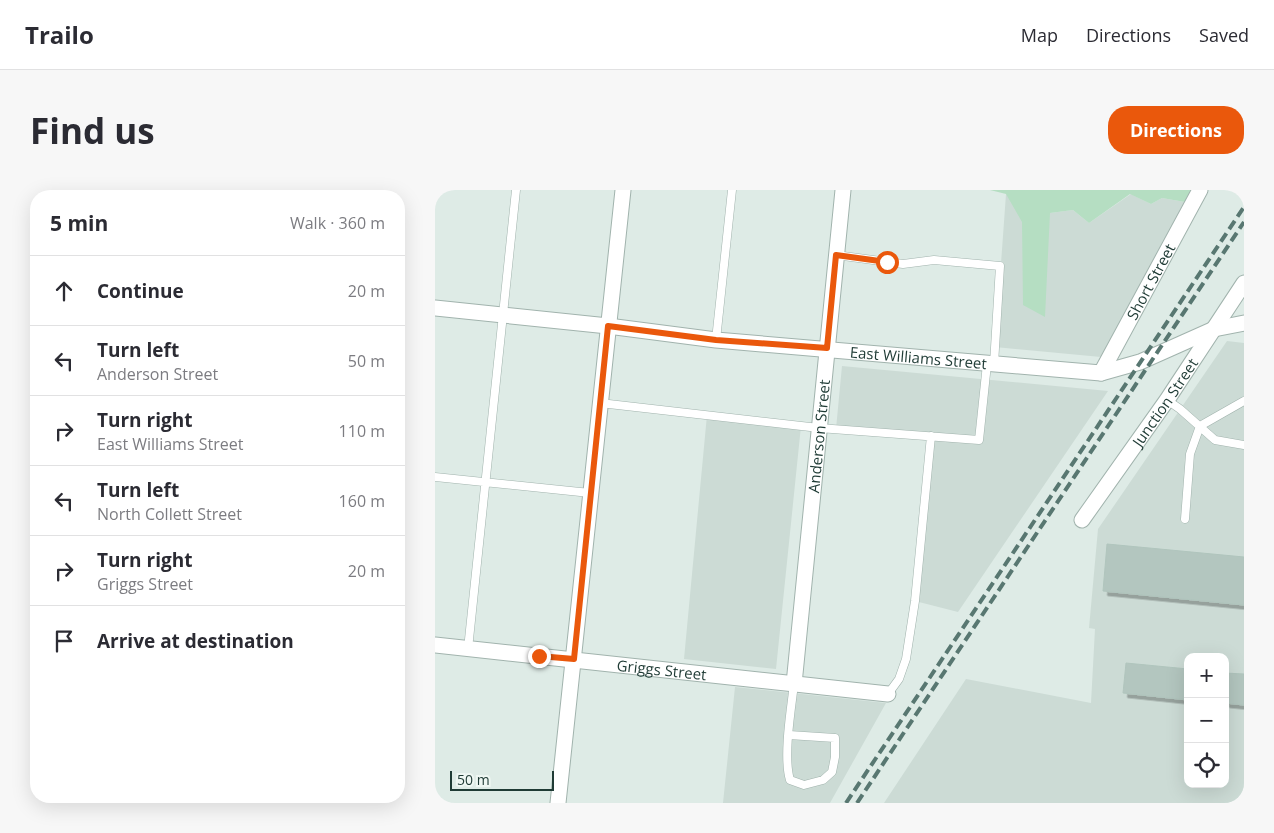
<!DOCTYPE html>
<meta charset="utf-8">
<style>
:root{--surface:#fff;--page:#f7f7f7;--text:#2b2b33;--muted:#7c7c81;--line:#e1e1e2;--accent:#ea580c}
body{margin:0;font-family:"Open Sans",sans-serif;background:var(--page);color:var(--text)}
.controls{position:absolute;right:15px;bottom:15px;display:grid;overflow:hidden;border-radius:10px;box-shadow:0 5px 20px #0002}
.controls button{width:45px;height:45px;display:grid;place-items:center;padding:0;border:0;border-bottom:1px solid var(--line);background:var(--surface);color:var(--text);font:25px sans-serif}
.scale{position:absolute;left:15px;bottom:12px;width:104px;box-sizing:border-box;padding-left:5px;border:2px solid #1f3b35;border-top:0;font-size:14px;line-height:18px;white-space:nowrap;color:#1f3b35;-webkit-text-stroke:4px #eff7f3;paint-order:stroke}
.stop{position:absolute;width:15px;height:15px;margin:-11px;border:4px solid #ea580c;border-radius:50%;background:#fff}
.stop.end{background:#ea580c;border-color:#fff;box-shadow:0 1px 5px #0008}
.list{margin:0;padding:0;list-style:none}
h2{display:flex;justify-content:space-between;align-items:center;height:65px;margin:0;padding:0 20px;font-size:21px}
h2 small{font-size:16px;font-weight:400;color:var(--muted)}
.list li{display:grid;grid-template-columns:32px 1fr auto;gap:15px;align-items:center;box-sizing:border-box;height:70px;padding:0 20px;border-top:1px solid var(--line)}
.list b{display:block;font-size:19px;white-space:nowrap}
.list p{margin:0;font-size:16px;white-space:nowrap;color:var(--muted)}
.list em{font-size:16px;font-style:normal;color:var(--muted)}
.icon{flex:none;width:28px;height:28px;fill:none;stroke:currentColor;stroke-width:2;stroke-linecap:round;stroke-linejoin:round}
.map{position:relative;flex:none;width:809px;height:613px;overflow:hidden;border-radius:20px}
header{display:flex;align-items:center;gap:30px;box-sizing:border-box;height:70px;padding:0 25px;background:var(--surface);border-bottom:1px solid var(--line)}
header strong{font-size:24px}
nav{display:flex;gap:28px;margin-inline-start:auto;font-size:18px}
.intro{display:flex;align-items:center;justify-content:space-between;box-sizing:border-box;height:120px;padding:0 30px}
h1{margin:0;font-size:35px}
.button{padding:12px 22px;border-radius:20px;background:var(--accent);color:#fff;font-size:18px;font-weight:700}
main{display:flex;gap:30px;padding:0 30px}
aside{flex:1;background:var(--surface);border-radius:20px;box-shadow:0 5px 20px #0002}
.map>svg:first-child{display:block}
.built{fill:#ccdbd5;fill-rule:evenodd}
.green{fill:#b5dec2}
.building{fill:#b3c6bf;stroke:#b0c5bd;filter:url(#shadow)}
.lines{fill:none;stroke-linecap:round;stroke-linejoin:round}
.lane-casing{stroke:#a1b3ad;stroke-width:9}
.street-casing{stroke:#a1b3ad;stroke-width:17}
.lane{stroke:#fff;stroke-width:8}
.street{stroke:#fff;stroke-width:15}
.rail{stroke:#587771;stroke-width:4;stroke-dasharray:10 5;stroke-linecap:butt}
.route{stroke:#ea580c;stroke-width:6}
.labels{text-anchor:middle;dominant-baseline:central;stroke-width:5;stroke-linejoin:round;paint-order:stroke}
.street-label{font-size:15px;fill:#1f3b35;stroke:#eff7f3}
</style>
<header>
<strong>Trailo</strong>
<nav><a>Map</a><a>Directions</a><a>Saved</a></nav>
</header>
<div class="intro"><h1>Find us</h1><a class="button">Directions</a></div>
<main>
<aside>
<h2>5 min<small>Walk · 360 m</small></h2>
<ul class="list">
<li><svg class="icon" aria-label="ahead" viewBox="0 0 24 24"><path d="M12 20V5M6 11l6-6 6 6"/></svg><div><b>Continue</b></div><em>20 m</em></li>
<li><svg class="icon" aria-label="left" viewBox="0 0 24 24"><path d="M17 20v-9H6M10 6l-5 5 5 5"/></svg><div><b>Turn left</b><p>Anderson Street</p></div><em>50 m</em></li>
<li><svg class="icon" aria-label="right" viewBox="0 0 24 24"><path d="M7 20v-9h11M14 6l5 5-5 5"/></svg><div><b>Turn right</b><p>East Williams Street</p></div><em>110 m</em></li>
<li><svg class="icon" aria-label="left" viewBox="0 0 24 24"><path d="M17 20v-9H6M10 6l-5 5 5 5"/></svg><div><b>Turn left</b><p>North Collett Street</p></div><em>160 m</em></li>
<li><svg class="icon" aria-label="right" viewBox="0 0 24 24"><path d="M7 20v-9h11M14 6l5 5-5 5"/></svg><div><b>Turn right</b><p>Griggs Street</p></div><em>20 m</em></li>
<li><svg class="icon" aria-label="arrive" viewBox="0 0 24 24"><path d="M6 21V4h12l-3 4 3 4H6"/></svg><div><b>Arrive at destination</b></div></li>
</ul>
</aside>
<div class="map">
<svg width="809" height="613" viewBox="0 0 809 613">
<defs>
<filter id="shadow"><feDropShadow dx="4.5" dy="4.5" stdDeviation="0" flood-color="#0004"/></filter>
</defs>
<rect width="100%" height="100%" fill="#deebe6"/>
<path class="built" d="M571 4 615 23 638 20 654 33 696 4 716 14 727 8 750 12 666 167 560 157Z
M792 151 809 153V613H449L531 489 656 513 660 439 654 438 663 339ZM753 467H790V594H753Z
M407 176 673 201 523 422 480 411 496 247 401 239Z
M272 225 366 236 341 479 249 469Z
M300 497 451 513 395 613H288Z"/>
<path class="green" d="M555 0H756L750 12 727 8 716 14 695 4 654 33 638 20 615 23 610 127 588 115 587 32 571 4Z"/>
<path class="building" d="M672 354 809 367V415L668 401Z
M691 473 753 479V510L688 503Z
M790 483 809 484V515L790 513Z"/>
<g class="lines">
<g class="lane-casing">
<path id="lane" d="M401 65 468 74 499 70 565 76 559 174
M281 150 297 0
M732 210 745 219 780 250 809 255
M165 213 384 238 544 250 552 174
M0 287 155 303
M750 329 755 264 765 236 809 211
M33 459 81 0
M453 504 464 489 471 469 480 411 496 246
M354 545 400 548V567L397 582 388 590 369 595 355 590C348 567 356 519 359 494"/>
</g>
<g class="street-casing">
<g id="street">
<path id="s1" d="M0 118 173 136 281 150 666 183 705 172 779 139 809 133"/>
<path id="s2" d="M666 183 765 0"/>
<path id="s3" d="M647 330 732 210 809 93"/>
<path id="s4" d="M0 455 453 504"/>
<path id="s5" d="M359 494 408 0"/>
<path d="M123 613 188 0"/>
</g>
</g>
<use href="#lane" class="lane"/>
<use href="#street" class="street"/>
<path class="rail" d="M411 613 809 17
M422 613 809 32"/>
</g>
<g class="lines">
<path class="route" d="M104 466 139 469 173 136 281 150 392 158 401 65 452 72"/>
</g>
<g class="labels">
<g class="street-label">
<text stroke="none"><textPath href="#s2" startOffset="104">Short Street</textPath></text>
<text stroke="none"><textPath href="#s1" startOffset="486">East Williams Street</textPath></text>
<text stroke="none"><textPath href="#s3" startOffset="144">Junction Street</textPath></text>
<text stroke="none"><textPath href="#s5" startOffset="249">Anderson Street</textPath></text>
<text stroke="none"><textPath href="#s4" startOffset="228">Griggs Street</textPath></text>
</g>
</g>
</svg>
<div class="controls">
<button>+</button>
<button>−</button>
<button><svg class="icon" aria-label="locate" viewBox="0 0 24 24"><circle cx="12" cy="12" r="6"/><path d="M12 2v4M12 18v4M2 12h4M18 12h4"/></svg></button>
</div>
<div class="scale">50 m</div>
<div class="stop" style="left:452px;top:72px"></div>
<div class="stop end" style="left:104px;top:466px"></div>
</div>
</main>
